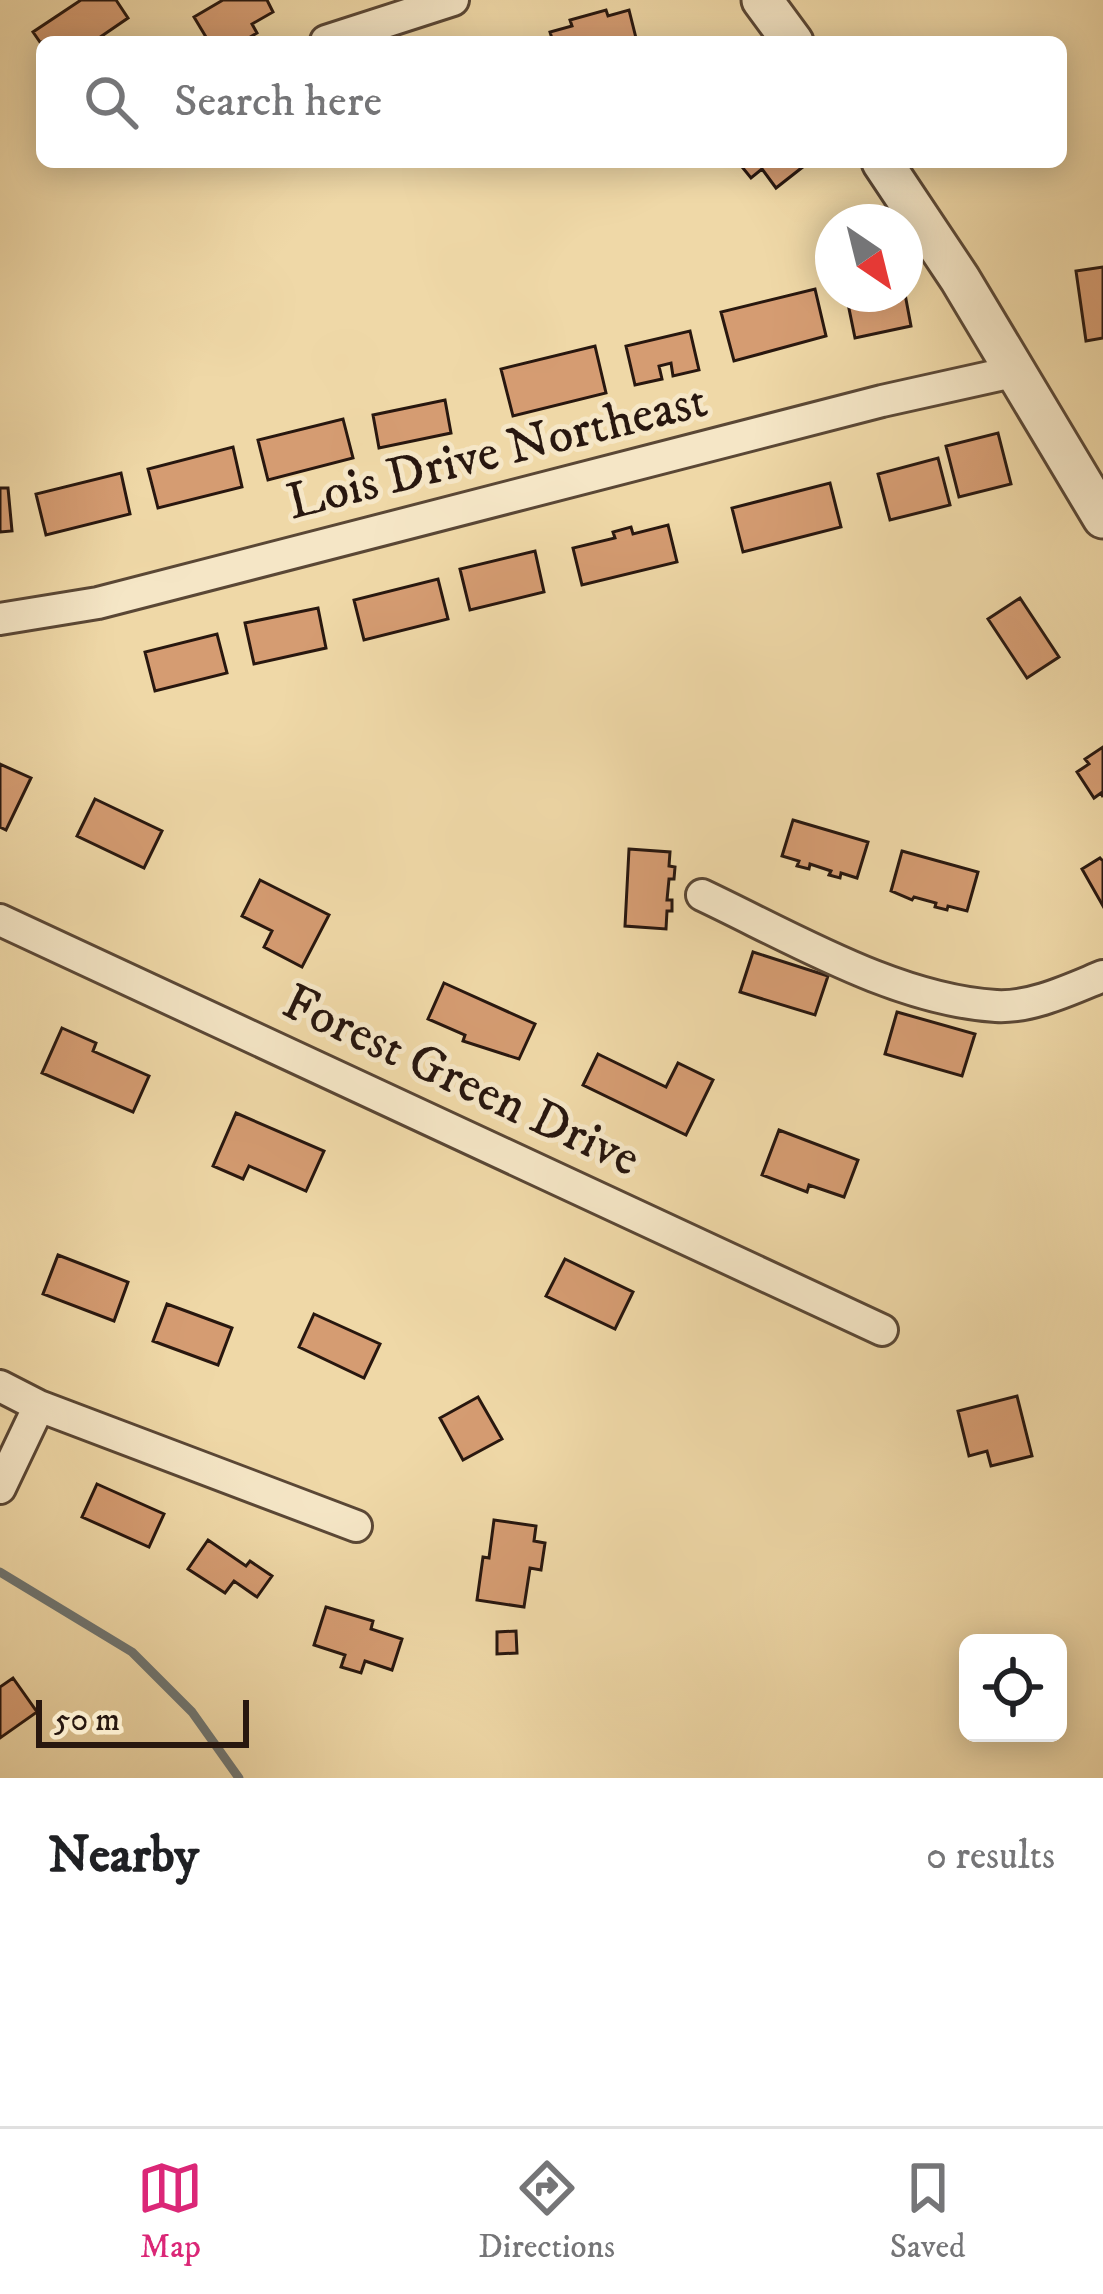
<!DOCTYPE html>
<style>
:root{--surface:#fff;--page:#f2f2f2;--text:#202124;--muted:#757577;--line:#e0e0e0;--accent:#db2777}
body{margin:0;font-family:"IM FELL DW Pica",serif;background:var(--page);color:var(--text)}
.controls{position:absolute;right:36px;bottom:36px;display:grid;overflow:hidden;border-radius:18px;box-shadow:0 6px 30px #0003}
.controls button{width:108px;height:108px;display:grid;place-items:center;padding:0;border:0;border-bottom:3px solid var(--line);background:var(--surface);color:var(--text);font:60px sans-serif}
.compass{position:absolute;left:815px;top:204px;width:108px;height:108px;border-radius:50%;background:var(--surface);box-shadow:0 6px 30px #0003;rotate:145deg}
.scale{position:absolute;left:36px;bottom:30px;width:213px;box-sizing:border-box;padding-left:12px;border:6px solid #28170f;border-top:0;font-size:33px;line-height:42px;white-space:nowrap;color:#28170f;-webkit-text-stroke:9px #f5e6c6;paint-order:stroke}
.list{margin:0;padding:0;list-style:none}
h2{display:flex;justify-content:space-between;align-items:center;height:156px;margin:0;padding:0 48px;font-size:51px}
h2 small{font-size:39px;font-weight:400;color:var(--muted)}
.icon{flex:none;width:66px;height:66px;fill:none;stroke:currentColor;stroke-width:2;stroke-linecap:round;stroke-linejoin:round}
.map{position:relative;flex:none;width:1103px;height:1778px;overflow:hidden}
.search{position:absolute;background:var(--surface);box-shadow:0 6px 30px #0003;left:36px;right:36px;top:36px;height:132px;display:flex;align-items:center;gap:30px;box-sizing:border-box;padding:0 42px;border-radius:18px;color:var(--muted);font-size:45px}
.sheet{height:348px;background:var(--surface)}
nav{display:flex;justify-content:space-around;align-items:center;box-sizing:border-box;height:168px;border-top:3px solid var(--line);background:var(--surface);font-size:33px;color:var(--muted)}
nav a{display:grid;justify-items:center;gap:6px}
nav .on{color:var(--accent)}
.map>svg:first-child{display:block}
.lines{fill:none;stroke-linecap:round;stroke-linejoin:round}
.stream{stroke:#707672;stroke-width:9}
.building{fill:#d59c72;stroke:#28170f;stroke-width:3}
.minor-casing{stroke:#5a4735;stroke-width:36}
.tertiary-casing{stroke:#5a4735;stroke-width:45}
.minor{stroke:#f5e6c6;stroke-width:30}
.tertiary{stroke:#f5e6c6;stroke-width:39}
.labels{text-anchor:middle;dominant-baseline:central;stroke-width:10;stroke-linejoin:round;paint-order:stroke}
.street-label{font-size:51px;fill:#28170f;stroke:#f5e6c6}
</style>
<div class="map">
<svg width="1103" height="1778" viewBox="0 0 1103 1778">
<rect width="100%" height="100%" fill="#efd8a7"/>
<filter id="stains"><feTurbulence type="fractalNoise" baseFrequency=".00167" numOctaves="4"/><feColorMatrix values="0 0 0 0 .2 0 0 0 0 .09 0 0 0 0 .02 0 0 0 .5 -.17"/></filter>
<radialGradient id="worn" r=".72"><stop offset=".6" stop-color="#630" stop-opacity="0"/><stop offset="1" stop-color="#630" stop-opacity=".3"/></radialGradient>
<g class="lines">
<path class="stream" d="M0 1572 132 1652 192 1712 239 1778"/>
</g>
<path class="building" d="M81 0H116L128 18 93 42H42V45L33 32Z
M223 0H267L273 12 252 24 257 33 242 42H209L194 17Z
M606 10 608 16 629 10 637 42H553L550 32 572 26 570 20Z
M738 162H800L804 166 776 188 762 169 751 178Z
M1103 267V338L1086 341 1076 271Z
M815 289 826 336 734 361 721 312Z
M846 294H905L911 326 855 338Z
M690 331 699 370 673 376 671 363 659 366 662 379 635 385 626 346Z
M595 346 606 393 513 416 501 369Z
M445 400 451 433 379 448 373 415Z
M343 419 353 458 268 480 258 440Z
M998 433 1011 484 959 497 946 446Z
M233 447 242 487 158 508 148 469Z
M938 458 950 505 890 520 878 474Z
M121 473 130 514 46 535 36 494Z
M830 483 841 527 743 552 732 508Z
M0 488H8L12 531 0 532Z
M668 525 677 562 582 585 573 548 615 538 613 532 631 527 633 534Z
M535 551 544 592 470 610 460 569Z
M438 579 448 619 364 640 354 600Z
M1020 598 1059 657 1027 678 988 619Z
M318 608 326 648 254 664 245 623Z
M217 634 227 673 155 691 145 652Z
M1103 747V797L1101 793 1094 798 1077 772 1089 764 1085 759Z
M0 764 31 778 6 830 0 827Z
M95 799 162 831 144 868 77 836Z
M793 820 868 842 857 878 841 873 840 878 829 875 831 871 810 864 809 869 797 866 799 861 782 856Z
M629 849 670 852 669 866 675 867 674 879H669L667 900H672V911H667L666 929 625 926Z
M902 851 978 872 967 911 948 906 947 910 935 907 936 903 914 897 912 900 891 891Z
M1100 858 1103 861V906L1082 869Z
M260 880 329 915 302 967 264 947 272 931 242 916Z
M753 952 828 976 815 1015 740 992Z
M444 983 535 1024 519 1059 463 1041 465 1035 428 1019Z
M897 1012 975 1034 962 1076 885 1054Z
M62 1028 96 1043 93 1051 149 1076 133 1112 42 1073Z
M598 1054 666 1087 678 1063 713 1080 686 1135 583 1085Z
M236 1113 324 1151 306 1191 249 1166 243 1179 213 1166Z
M779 1130 858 1160 844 1197 809 1185 807 1192 762 1175Z
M58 1255 128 1282 114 1321 43 1294Z
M565 1259 633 1292 615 1329 546 1296Z
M167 1304 232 1328 218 1365 153 1341Z
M314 1314 380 1344 364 1378 299 1347Z
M1017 1396 1032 1456 991 1466 987 1451 969 1456 958 1411Z
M478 1397 502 1439 463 1460 440 1418Z
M97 1484 164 1514 149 1547 82 1517Z
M494 1520 536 1526 534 1541 545 1543 541 1570 530 1568 524 1607 477 1600 483 1557 489 1558Z
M208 1540 246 1566 250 1561 272 1576 257 1597 234 1581 225 1593 188 1569Z
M326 1607 373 1621 371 1629 402 1639 392 1670 365 1661 361 1673 341 1667 345 1655 314 1645Z
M516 1631 517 1653 497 1654V1632Z
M13 1678 37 1712 0 1738V1687Z"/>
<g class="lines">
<g class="minor-casing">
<path id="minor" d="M326 41 453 0
M0 619 98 603 882 401 1017 371
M702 895C791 937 896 1000 996 1006 1032 1008 1071 989 1103 976
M0 920 882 1330
M0 1386 39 1406 356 1526
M0 1488 39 1406"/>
</g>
<g class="tertiary-casing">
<path id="tertiary" d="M762 0 793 42
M882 162 960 279 1103 518"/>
</g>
<use href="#minor" class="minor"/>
<use href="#tertiary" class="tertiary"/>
</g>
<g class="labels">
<g class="street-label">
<text transform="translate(497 452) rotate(-14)">Lois Drive Northeast</text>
<text transform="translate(461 1081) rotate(25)">Forest Green Drive</text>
</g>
</g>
<rect width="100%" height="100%" filter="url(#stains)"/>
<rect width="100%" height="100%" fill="url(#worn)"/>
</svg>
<div class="controls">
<button><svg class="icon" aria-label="locate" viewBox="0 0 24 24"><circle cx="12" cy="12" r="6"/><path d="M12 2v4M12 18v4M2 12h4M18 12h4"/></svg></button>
</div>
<svg class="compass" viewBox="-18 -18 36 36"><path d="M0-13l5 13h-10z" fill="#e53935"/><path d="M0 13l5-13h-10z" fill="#757577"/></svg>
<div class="scale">50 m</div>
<div class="search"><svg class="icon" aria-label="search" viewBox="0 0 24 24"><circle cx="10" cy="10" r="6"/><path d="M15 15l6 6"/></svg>Search here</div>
</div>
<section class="sheet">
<h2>Nearby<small>0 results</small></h2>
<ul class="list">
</ul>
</section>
<nav>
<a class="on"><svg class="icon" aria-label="map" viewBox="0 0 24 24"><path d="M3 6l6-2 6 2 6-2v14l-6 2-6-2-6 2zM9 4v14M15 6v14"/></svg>Map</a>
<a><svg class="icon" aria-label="directions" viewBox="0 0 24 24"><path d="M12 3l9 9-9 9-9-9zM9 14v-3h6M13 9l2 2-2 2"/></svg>Directions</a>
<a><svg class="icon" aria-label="saved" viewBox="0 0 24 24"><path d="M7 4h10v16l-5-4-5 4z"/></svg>Saved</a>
</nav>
